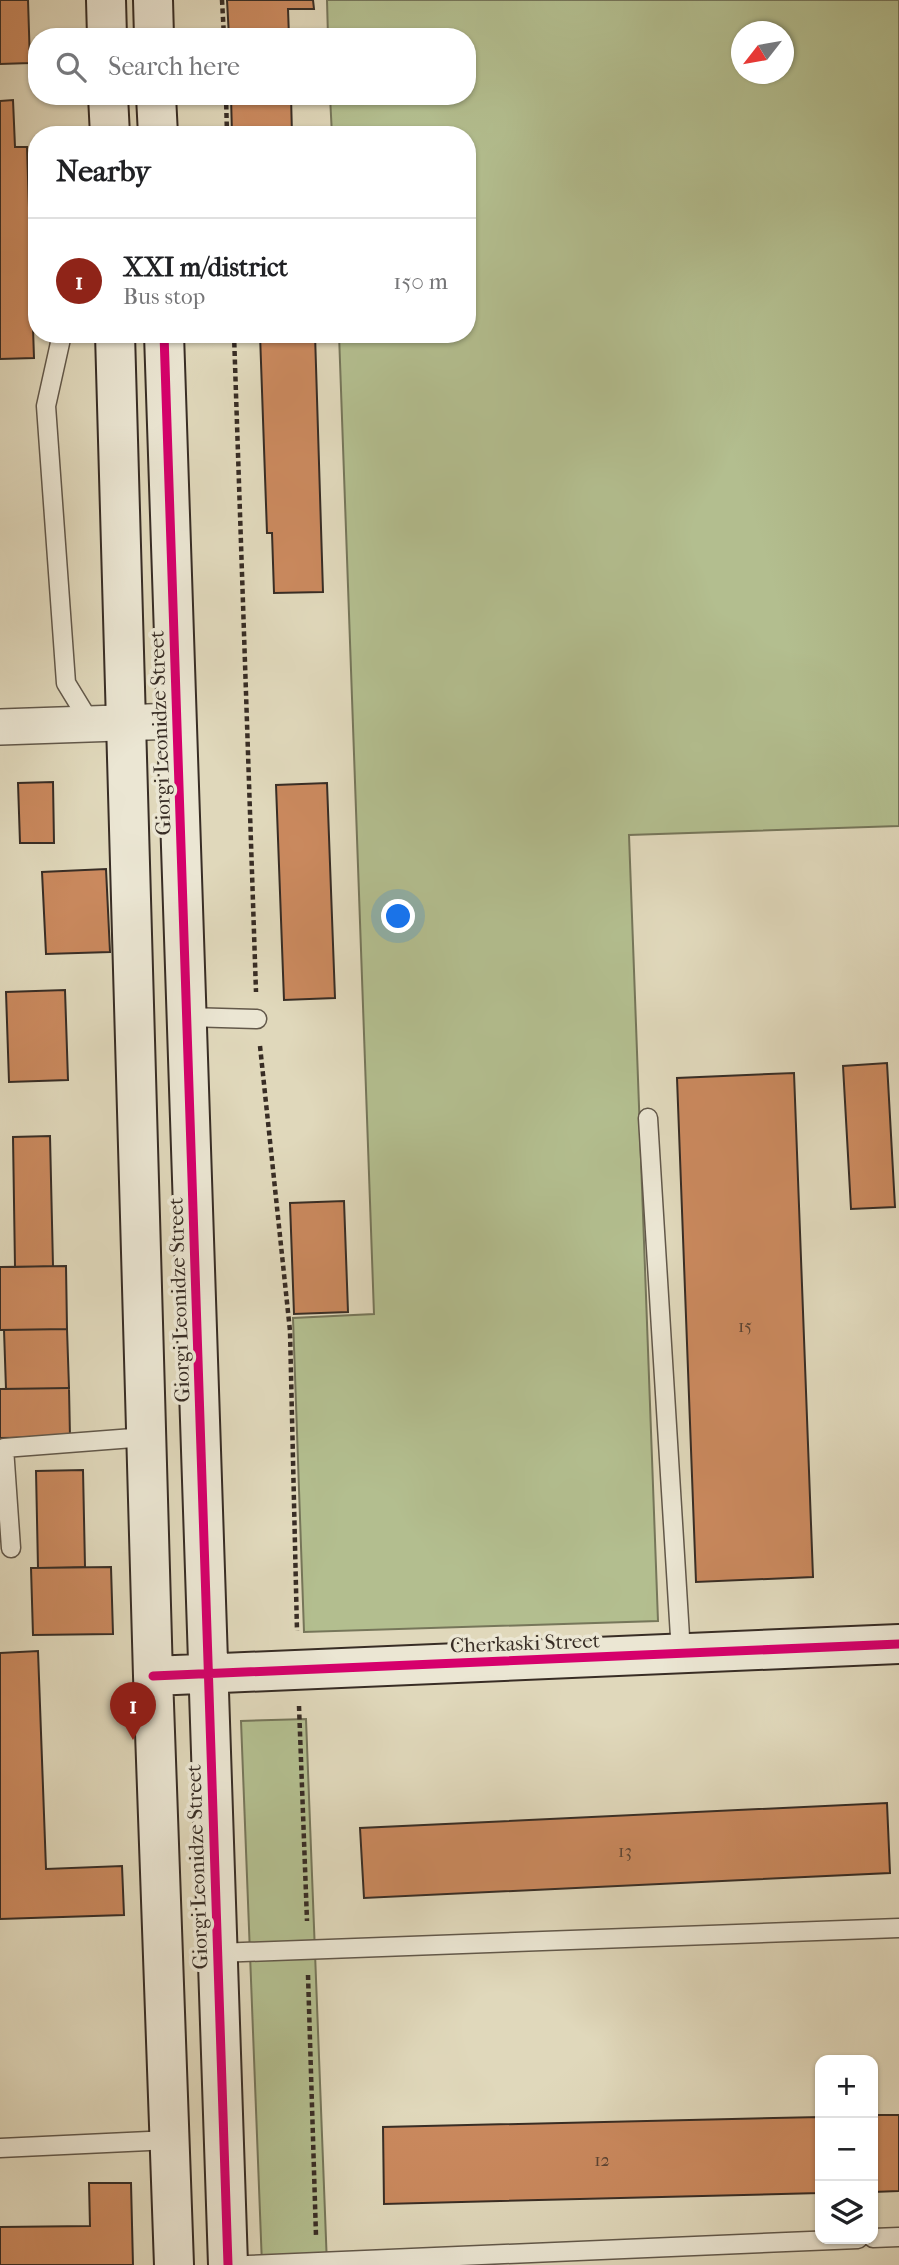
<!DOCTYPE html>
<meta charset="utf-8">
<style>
:root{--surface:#fff;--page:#f6f6f6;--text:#202124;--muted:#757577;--line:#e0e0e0;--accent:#8f2418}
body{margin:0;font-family:"IM FELL French Canon",serif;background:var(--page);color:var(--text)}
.controls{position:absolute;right:21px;bottom:21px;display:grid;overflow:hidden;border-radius:14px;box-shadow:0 2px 5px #0004}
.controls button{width:63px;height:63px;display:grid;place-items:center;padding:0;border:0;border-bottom:2px solid var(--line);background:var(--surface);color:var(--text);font:35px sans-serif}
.compass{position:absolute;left:731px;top:21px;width:63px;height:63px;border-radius:50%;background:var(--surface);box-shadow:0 2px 5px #0004;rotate:239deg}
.you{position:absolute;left:399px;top:917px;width:24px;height:24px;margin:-18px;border:5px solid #fff;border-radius:50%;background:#1a73e8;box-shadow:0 0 0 10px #1a73e833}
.badge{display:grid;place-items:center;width:46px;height:46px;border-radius:50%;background:var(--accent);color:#fff;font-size:23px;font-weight:700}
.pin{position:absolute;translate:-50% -58px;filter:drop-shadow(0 2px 4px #0008)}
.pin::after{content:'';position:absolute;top:37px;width:24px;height:21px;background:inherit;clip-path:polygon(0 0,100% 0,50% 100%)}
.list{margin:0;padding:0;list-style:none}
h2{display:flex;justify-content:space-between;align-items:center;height:91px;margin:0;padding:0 28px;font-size:30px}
h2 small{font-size:23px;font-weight:400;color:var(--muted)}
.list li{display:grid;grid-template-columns:46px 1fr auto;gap:21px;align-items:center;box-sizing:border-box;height:126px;padding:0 28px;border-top:2px solid var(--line)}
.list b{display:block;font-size:26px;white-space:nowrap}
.list p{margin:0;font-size:23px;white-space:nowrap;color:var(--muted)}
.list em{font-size:23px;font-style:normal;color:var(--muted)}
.icon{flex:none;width:38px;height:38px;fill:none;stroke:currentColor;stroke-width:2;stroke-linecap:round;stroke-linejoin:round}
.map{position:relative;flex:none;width:899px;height:2265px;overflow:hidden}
.search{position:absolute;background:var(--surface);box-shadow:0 2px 5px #0004;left:28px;top:28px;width:448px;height:77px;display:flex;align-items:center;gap:18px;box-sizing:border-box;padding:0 24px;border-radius:28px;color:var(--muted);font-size:26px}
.panel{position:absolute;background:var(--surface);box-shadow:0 2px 5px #0004;left:28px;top:126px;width:448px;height:217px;border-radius:28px}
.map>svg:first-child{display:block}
.green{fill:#b3be8f;stroke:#76765a;stroke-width:2;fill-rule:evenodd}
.building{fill:#ca895e;stroke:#382d25;stroke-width:2}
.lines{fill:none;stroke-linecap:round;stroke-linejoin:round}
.lane-casing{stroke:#62584a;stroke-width:21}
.street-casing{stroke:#62584a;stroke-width:38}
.secondary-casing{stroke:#382d25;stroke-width:42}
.path{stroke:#382d25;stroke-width:4.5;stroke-dasharray:5 3.5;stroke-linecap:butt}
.lane{stroke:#ebe6d3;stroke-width:18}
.street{stroke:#ebe6d3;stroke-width:35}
.secondary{stroke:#ebe6d3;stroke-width:38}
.cycleway-casing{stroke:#ebe6d3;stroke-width:13}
.cycleway{stroke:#d6006c;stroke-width:9}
.labels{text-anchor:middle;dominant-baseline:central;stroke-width:7;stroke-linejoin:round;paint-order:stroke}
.number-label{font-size:18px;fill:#5c4433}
.street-label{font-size:21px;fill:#382d25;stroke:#ebe6d3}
</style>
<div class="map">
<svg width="899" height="2265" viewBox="0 0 899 2265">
<rect width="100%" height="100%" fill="#e0d8bb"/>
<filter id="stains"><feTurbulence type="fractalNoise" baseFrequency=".00286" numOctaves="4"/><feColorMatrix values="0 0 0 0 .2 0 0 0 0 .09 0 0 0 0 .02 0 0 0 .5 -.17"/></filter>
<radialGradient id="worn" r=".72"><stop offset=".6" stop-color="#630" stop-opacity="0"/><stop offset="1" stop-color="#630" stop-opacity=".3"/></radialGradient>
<path class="green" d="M327 0H899V826L629 835 658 1621 304 1632 293 1318 374 1314 339 334H467V135H332L330 96H467V37H328ZM741 32H783V74H741Z
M306 1719 327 2265H262L241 1721Z"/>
<path class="building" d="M0 0H28L30 63 0 64Z
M227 0H313L314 9H288L289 37H229Z
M231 96H291L292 135H232Z
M13 100 15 147H27L34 358 0 359V101Z
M260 334H315L323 592 274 593 272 533H267Z
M53 782 54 843H20L18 783Z
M327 783 335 998 284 1000 276 785Z
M106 869 110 952 46 954 42 872Z
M65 990 68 1080 9 1082 6 992Z
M887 1063 895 1207 851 1209 843 1066Z
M794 1073 813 1577 696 1582 677 1078Z
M50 1136 53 1266 15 1267 13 1137Z
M344 1201 348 1312 294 1314 290 1203Z
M66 1266 67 1329 0 1330V1267Z
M67 1329 69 1388 6 1389 4 1330Z
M69 1388 70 1437 0 1438V1389Z
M83 1470 85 1567 38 1568 36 1471Z
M111 1567 113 1634 33 1635 31 1568Z
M38 1651 46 1869 122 1866 124 1915 0 1919V1653Z
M887 1803 890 1873 364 1898 360 1828Z
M873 2115H899V2191L873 2192Z
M820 2117V2193L384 2204 383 2127Z
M89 2183H131L133 2265H0V2227L90 2226Z"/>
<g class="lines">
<g class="lane-casing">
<path id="lane" d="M62 334 46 406 66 683 91 724
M187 1017 257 1019
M648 1118 681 1653
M11 1548 4 1448 146 1437
M217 1953 899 1928
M0 2148 170 2140
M873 2238 899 2237
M248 2265 858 2239"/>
</g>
<g class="street-casing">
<path id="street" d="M0 727 177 721"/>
</g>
<g class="secondary-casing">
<path id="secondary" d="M106 0 107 37
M153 0 154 37
M108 96 110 135
M156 96 158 135
M115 334 153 1676 174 2265
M164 334 228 2265
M153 1676 899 1644"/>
</g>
<path class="path" d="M222 0 224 37
M226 96 227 135
M234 334 256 992
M260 1046 290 1331 297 1631
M299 1706 307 1921
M308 1975 316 2236"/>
<use href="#lane" class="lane"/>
<use href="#street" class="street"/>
<use href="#secondary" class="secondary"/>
<g class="cycleway-casing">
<path id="cycleway" d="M164 334 228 2265
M153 1676 899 1644"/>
</g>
<use href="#cycleway" class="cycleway"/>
</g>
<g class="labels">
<g class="number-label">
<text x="745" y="1326">15</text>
<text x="625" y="1851">13</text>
<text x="602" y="2160">12</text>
</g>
<g class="street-label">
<text transform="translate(160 733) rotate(-92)">Giorgi Leonidze Street</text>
<text transform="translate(179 1300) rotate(-92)">Giorgi Leonidze Street</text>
<text transform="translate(525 1643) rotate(-2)">Cherkaski Street</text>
<text transform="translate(197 1867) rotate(-92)">Giorgi Leonidze Street</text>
</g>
</g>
<rect width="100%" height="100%" filter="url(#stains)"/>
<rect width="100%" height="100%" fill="url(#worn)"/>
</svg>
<div class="controls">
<button>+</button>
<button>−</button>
<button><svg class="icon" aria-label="layers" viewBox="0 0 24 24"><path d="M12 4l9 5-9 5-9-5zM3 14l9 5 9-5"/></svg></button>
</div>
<svg class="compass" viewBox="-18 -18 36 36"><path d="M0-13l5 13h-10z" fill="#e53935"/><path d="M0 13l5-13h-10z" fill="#757577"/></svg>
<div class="you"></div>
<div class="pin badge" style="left:133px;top:1740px">1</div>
<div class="search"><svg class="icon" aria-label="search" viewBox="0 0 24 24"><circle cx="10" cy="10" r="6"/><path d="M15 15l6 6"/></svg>Search here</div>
<section class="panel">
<h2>Nearby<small></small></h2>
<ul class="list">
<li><span class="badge">1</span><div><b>XXI m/district</b><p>Bus stop</p></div><em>150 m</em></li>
</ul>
</section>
</div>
